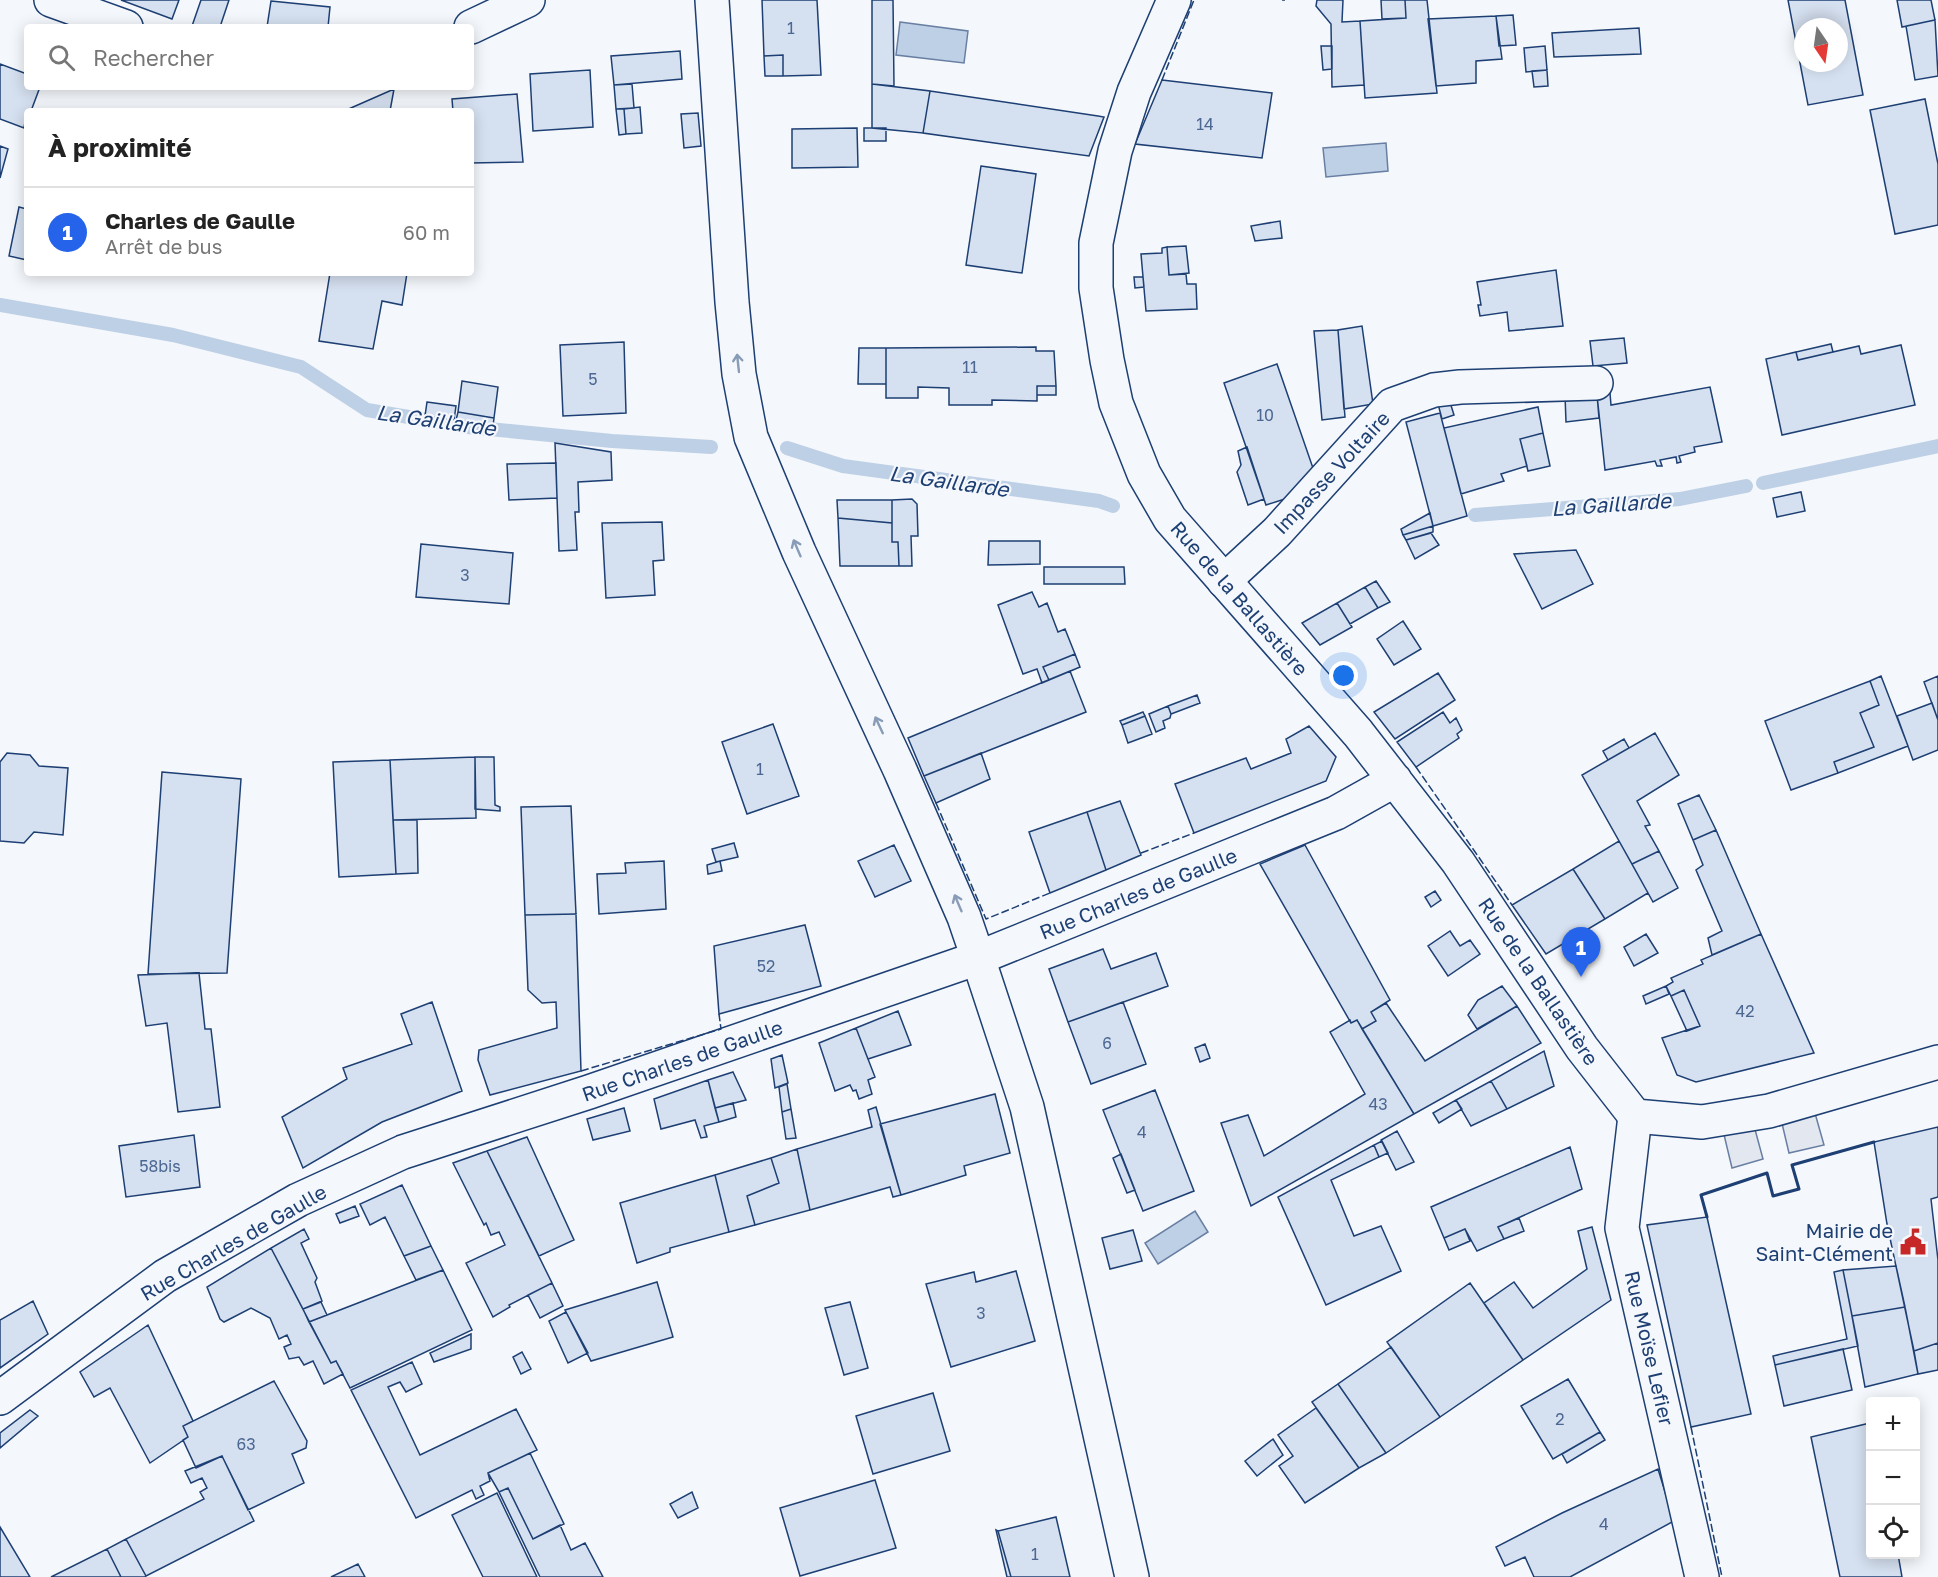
<!DOCTYPE html>
<html lang="fr">
<meta charset="utf-8">
<style>
:root{--surface:#fff;--page:#f6f6f6;--text:#222;--muted:#767676;--line:#e0e0e0;--accent:#2563eb}
body{margin:0;font-family:"Golos Text",sans-serif;background:var(--page);color:var(--text)}
.controls{position:absolute;right:18px;bottom:18px;display:grid;overflow:hidden;border-radius:6px;box-shadow:0 3px 15px #0003}
.controls button{width:54px;height:54px;display:grid;place-items:center;padding:0;border:0;border-bottom:2px solid var(--line);background:var(--surface);color:var(--text);font:30px sans-serif}
.compass{position:absolute;left:1794px;top:18px;width:54px;height:54px;border-radius:50%;background:var(--surface);box-shadow:0 3px 15px #0003;rotate:167deg}
.you{position:absolute;left:1344px;top:676px;width:21px;height:21px;margin:-15px;border:4px solid #fff;border-radius:50%;background:#1a73e8;box-shadow:0 0 0 9px #1a73e833}
.badge{display:grid;place-items:center;width:39px;height:39px;border-radius:50%;background:var(--accent);color:#fff;font-size:20px;font-weight:700}
.pin{position:absolute;translate:-50% -50px;filter:drop-shadow(0 2px 3px #0008)}
.pin::after{content:'';position:absolute;top:32px;width:21px;height:18px;background:inherit;clip-path:polygon(0 0,100% 0,50% 100%)}
.list{margin:0;padding:0;list-style:none}
h2{display:flex;justify-content:space-between;align-items:center;height:78px;margin:0;padding:0 24px;font-size:26px}
h2 small{font-size:20px;font-weight:400;color:var(--muted)}
.list li{display:grid;grid-template-columns:39px 1fr auto;gap:18px;align-items:center;box-sizing:border-box;height:90px;padding:0 24px;border-top:2px solid var(--line)}
.list b{display:block;font-size:22px;white-space:nowrap}
.list p{margin:0;font-size:20px;white-space:nowrap;color:var(--muted)}
.list em{font-size:20px;font-style:normal;color:var(--muted)}
.icon{flex:none;width:33px;height:33px;fill:none;stroke:currentColor;stroke-width:2;stroke-linecap:round;stroke-linejoin:round}
.map{position:relative;flex:none;width:1938px;height:1577px;overflow:hidden}
.search{position:absolute;background:var(--surface);box-shadow:0 3px 15px #0003;left:24px;top:24px;width:450px;height:66px;display:flex;align-items:center;gap:15px;box-sizing:border-box;padding:0 21px;border-radius:6px;color:var(--muted);font-size:22px}
.panel{position:absolute;background:var(--surface);box-shadow:0 3px 15px #0003;left:24px;top:108px;width:450px;height:168px;border-radius:6px}
.map>svg:first-child{display:block}
.parking{fill:#e3e8f0;stroke:#687fa3;stroke-width:1.5}
.water{fill:#bed0e5;stroke:#687fa3;stroke-width:1.5}
.lines{fill:none;stroke-linecap:round;stroke-linejoin:round}
.stream{stroke:#bed0e5;stroke-width:14}
.building{fill:#d5e0f0;stroke:#1d3f73;stroke-width:1.5;fill-rule:evenodd}
.minor-casing{stroke:#1d3f73;stroke-width:36}
.tertiary-casing{stroke:#1d3f73;stroke-width:36}
.minor{stroke:#f4f7fb;stroke-width:33}
.tertiary{stroke:#f4f7fb;stroke-width:33}
.fence{stroke:#1d3f73;stroke-width:1.5;stroke-dasharray:8 3;stroke-linecap:butt}
.wall{stroke:#1d3f73;stroke-width:3}
.oneway{stroke:#889bb7}
.labels{text-anchor:middle;dominant-baseline:central;stroke-width:4.5;stroke-linejoin:round;paint-order:stroke}
.number-label{font-size:16px;fill:#4b6792}
.street-label{font-size:20px;fill:#1d3f73;stroke:#f4f7fb}
.poi-label{font-size:20px;fill:#1d3f73;stroke:#f4f7fb;text-anchor:end}
.water-label{font-size:21px;font-style:italic;fill:#1d3f73;stroke:#f4f7fb}
</style>
<div class="map">
<svg width="1938" height="1577" viewBox="0 0 1938 1577">
<rect width="100%" height="100%" fill="#f4f7fb"/>
<path class="parking" d="M1811 1099 1824 1145 1789 1153 1780 1115 1753 1122 1763 1159 1732 1168 1720 1118Z"/>
<path class="water" d="M900 22 968 31 964 63 896 55Z
M1386 143 1388 171 1326 177 1323 148Z
M1195 1211 1208 1232 1158 1264 1145 1243Z"/>
<g class="lines">
<path class="stream" d="M0 305 173 335 301 367 367 410 468 427 612 441 711 447
M787 448 843 466 1099 501 1113 506
M1763 483 1938 446
M1475 515 1680 499 1746 486"/>
</g>
<path class="building" d="M121 0H179L172 19Z
M201 0H229L220 27 192 26Z
M762 0H817L821 75 783 76V55L764 56Z
M872 0H893L894 86 872 84Z
M1317 0H1343L1342 22 1360 21 1364 85 1332 87 1331 24 1316 6Z
M1381 0H1405L1406 18 1382 19Z
M1405 0H1427L1437 93 1365 98 1360 21 1406 18Z
M1788 0H1845L1863 95 1808 105ZM1803 27H1839V63H1803Z
M1897 0H1931L1935 20 1902 27Z
M271 1 330 7 328 27H267Z
M1513 15 1516 45 1499 46 1496 16Z
M1496 16 1502 59 1476 61V83L1436 86 1428 19Z
M1935 20 1938 76 1915 80 1906 26Z
M1639 28 1641 54 1554 57 1552 33Z
M1321 46H1332V69L1323 70Z
M1545 46 1547 70 1526 72 1524 48Z
M680 51 682 79 614 85 611 56Z
M783 55V76H765L764 56Z
M0 64 27 74V87H40L31 111H27L24 128 0 119Z
M590 70 593 127 533 131 530 74Z
M1547 70 1548 86 1534 87 1532 71Z
M1162 80 1272 93 1262 158 1135 144Z
M632 84 634 108 616 109 614 85Z
M872 84 930 91 923 133 872 128Z
M394 89 390 111H344Z
M930 91 1098 116 1104 117 1089 156 923 133Z
M517 94 523 162 471 163V111H453L452 99Z
M1925 99 1938 164V225L1895 234 1870 110Z
M640 107 642 133 626 134 624 109Z
M616 109H624L626 134 619 135Z
M698 113 701 146 684 148 681 114Z
M857 128 858 167 792 168V129Z
M864 128H886V141H864Z
M0 146 8 149 0 178Z
M981 166 1036 174 1022 273 966 265Z
M19 207 27 209V260L9 256Z
M1280 221 1282 238 1255 241 1251 226Z
M1186 246 1189 273 1169 275 1167 247Z
M1167 247 1169 275 1186 274 1187 284H1196L1197 309 1146 311 1141 254 1162 253V248Z
M1556 270 1563 326 1509 331 1507 312 1480 316 1478 305H1481L1477 282Z
M330 273H407L402 305 382 301 373 349 319 341Z
M1134 277H1143L1144 287 1135 288Z
M1362 326 1373 404 1344 409 1338 330Z
M1338 330 1345 417 1322 420 1314 331Z
M1624 338 1627 363 1593 366 1590 341Z
M624 342 626 413 563 416 560 345Z
M1831 344 1833 352 1798 360 1796 352Z
M1901 345 1915 405 1782 435 1766 359 1796 352 1798 360 1859 346 1861 354Z
M1036 347V351H1054L1056 386H1037V401L992 400V405H949V388L918 387V398H886V348Z
M859 348H886V384H858Z
M1277 364 1314 471 1291 497 1266 505 1224 383Z
M462 381 498 387 494 418 458 412Z
M1037 386H1056V395H1037Z
M1710 387 1722 442 1694 447 1695 452 1679 456 1681 462 1677 463 1676 457 1660 460 1662 466H1657L1655 461 1605 470 1597 395 1610 393 1611 405Z
M1565 395H1597L1599 418 1566 422Z
M1449 399 1454 415 1442 419 1438 404Z
M427 402 456 406 454 420 425 416Z
M1538 407 1543 433 1520 439 1527 466 1501 474 1504 481 1461 494 1444 428Z
M458 412 494 418 493 426 456 420Z
M1440 413 1467 516 1433 526 1406 422Z
M1543 433 1550 466 1528 471 1520 439Z
M555 443 611 452 612 480 578 482 579 512H575L577 550 559 551Z
M1247 447 1264 499 1248 505 1237 472 1241 465 1238 451Z
M556 463 557 498 509 500 507 464Z
M1801 492 1805 511 1777 517 1773 498Z
M912 499 917 504 918 536H911L912 566H899L898 542H892V500Z
M837 500H892V523L838 518Z
M1430 513 1433 526 1403 535 1401 529Z
M838 518 892 523V542H898L899 566H840Z
M662 522 664 560 653 561 655 595 606 598 602 523Z
M1433 526V532L1406 540 1403 535Z
M1431 533 1439 545 1415 559 1406 540Z
M989 541H1040V564L988 565Z
M421 544 513 553 509 604 416 597Z
M1576 550 1593 584 1542 609 1514 554Z
M1044 567H1124L1125 584H1044Z
M1376 581 1390 602 1378 608 1365 587Z
M1365 587 1378 608 1350 624 1337 603Z
M1032 592 1039 607 1047 603 1058 632 1065 629 1075 654 1043 667 1049 680 1042 683 1037 669 1023 674 998 605Z
M1337 603 1352 627 1320 645 1302 623Z
M1403 621 1421 649 1394 665 1377 639Z
M1075 654 1080 667 1049 680 1043 667Z
M1070 671 1086 712 924 776 908 738Z
M1438 673 1455 700 1395 739 1374 712Z
M1881 676 1908 746 1838 773 1834 762 1874 747 1860 713 1879 705 1870 681Z
M1938 676V720L1924 682Z
M1870 681 1879 705 1860 713 1874 747 1834 762 1838 773 1791 790 1765 721Z
M1197 695 1200 703 1171 714 1168 706Z
M1932 703 1938 720V750L1913 760 1897 716Z
M1168 706 1171 714 1170 718 1163 721 1165 728 1156 732 1149 714Z
M1143 712 1145 716 1122 725 1120 721Z
M1443 712 1450 723 1456 718 1462 730 1457 734 1459 738 1416 767 1397 742Z
M1145 716 1152 734 1128 743 1122 725Z
M773 724 799 796 747 814 722 742Z
M1309 726 1336 757 1326 781 1194 833 1175 784 1246 758 1251 769 1291 753 1286 739Z
M1655 733 1679 775 1637 801 1650 825 1645 826 1659 851 1632 864 1582 775Z
M1624 739 1629 748 1608 760 1603 751Z
M7 753 30 755 39 766 68 768 63 835 34 832 24 843 0 841V762Z
M981 753 990 779 936 803 924 776Z
M475 757 476 818 393 820 390 760Z
M475 757H494L495 805 500 807V811L475 809Z
M390 760 396 874 339 877 333 762Z
M162 772 241 779 227 973 148 974Z
M1699 795 1716 830 1693 840 1678 804Z
M1120 801 1141 855 1106 870 1087 812Z
M571 806 576 914 525 915 521 807Z
M1087 812 1106 870 1050 893 1029 832Z
M393 820H417L418 873 396 874Z
M1716 830 1761 934 1712 955 1708 938 1722 931 1696 870 1703 865 1693 840Z
M1619 841 1648 893 1605 919 1573 869Z
M734 843 738 857 716 862 712 849Z
M894 845 911 881 875 897 858 861Z
M1305 845 1390 1000 1371 1012 1376 1021 1362 1029 1357 1020 1351 1023 1260 864Z
M1659 851 1678 888 1653 902 1632 864Z
M664 861 666 909 599 914 597 874 626 873 625 863Z
M720 861 722 871 708 874 707 865Z
M1573 869 1605 919 1546 954 1512 905Z
M1435 891 1441 900 1431 907 1425 897Z
M576 914 581 1071 490 1095 478 1060 479 1050 557 1028 556 1002 542 1003 528 990 525 915Z
M805 925 821 986 719 1014 714 946Z
M1450 931 1460 946 1470 940 1480 954 1448 976 1428 946Z
M1646 934 1658 953 1634 966 1624 947Z
M1761 934 1814 1053 1696 1082 1677 1075 1662 1038 1700 1026 1684 990 1671 996 1666 986 1673 982 1671 978 1703 964 1701 960Z
M1103 949 1111 969 1156 953 1168 986 1068 1022 1049 969Z
M199 973 205 1029H211L220 1107 178 1112 167 1023 146 1026 138 975Z
M1502 986 1517 1006 1477 1029 1468 1015 1478 1000Z
M1666 986 1669 994 1646 1004 1643 996Z
M1684 990 1700 1026 1687 1031 1671 996Z
M432 1002 462 1091 382 1122 303 1168 282 1117 347 1079 343 1068 412 1044 401 1014Z
M1123 1002 1146 1064 1091 1084 1068 1022Z
M1386 1003 1425 1061 1517 1006 1541 1043 1414 1114 1362 1029 1376 1021 1371 1012Z
M898 1011 911 1045 868 1059 856 1028Z
M1350 1020 1351 1023 1357 1020 1414 1114 1251 1206 1221 1123 1248 1115 1264 1156 1365 1094 1330 1032Z
M856 1028 875 1077 868 1080 872 1094 859 1099 856 1090 853 1091 850 1085 835 1091 819 1043Z
M1205 1044 1210 1058 1200 1062 1195 1048Z
M1544 1051 1554 1086 1507 1109 1491 1081Z
M782 1055 788 1083 775 1088 771 1059Z
M733 1072 746 1100 715 1108 708 1080Z
M708 1080 719 1122 704 1126 707 1137 701 1138 695 1120 661 1129 654 1099Z
M1491 1081 1507 1109 1471 1126 1456 1100Z
M787 1084 791 1109 782 1112 779 1087Z
M1155 1090 1194 1191 1143 1211 1103 1110Z
M995 1094 1010 1153 964 1166 966 1175 901 1195 880 1124Z
M1456 1100 1462 1109 1439 1123 1433 1113Z
M733 1103 736 1117 719 1122 715 1108Z
M876 1107 901 1195 893 1197 890 1187 810 1210 797 1149 872 1127 868 1110Z
M624 1108 630 1131 593 1140 587 1119Z
M791 1109 796 1138 786 1139 782 1112Z
M1938 1127V1197L1931 1199 1938 1260V1343L1914 1351 1887 1224 1874 1142Z
M1397 1131 1414 1162 1396 1170 1381 1140Z
M194 1135 200 1187 126 1197 119 1146Z
M527 1137 574 1240 539 1256 487 1151Z
M1382 1141 1388 1153 1379 1157 1374 1145Z
M1374 1145 1379 1157 1331 1180 1354 1236 1381 1226 1401 1271 1326 1305 1278 1197Z
M1570 1147 1582 1189 1498 1227 1504 1239 1477 1251 1465 1229 1444 1238 1431 1207Z
M797 1149 810 1210 755 1225 747 1196 779 1183 771 1158Z
M487 1151 552 1283 509 1305 510 1307 493 1317 466 1263 505 1245 499 1232 491 1235 486 1223 484 1225 453 1163Z
M1121 1154 1135 1190 1127 1193 1113 1158Z
M771 1158 779 1183 747 1196 755 1225 729 1232 715 1175Z
M715 1175 729 1232 670 1248V1252L637 1263 620 1203Z
M402 1185 431 1246 404 1256 385 1217 370 1225 360 1204Z
M355 1206 359 1216 340 1223 336 1214Z
M1707 1217 1751 1414 1691 1427 1647 1225Z
M1519 1218 1524 1231 1504 1239 1498 1227Z
M1592 1227 1611 1300 1523 1360 1484 1303 1514 1282 1533 1308 1587 1269 1578 1231Z
M304 1229 309 1239 301 1243 317 1278 315 1282 322 1301 303 1309 271 1248Z
M1465 1229 1470 1241 1449 1250 1444 1238Z
M1133 1230 1142 1261 1110 1269 1102 1238Z
M431 1246 443 1270 416 1280 404 1256Z
M271 1248 331 1363 336 1361 343 1374 324 1384 313 1361 304 1365 299 1357 289 1359 284 1347 291 1344 287 1335 279 1339 270 1318 251 1308 224 1322 220 1319 207 1287Z
M1896 1266 1905 1307 1852 1316 1843 1270Z
M443 1270 472 1330 350 1388 336 1361 331 1363 309 1322Z
M1843 1270 1858 1346 1775 1365 1773 1356 1847 1339 1834 1272Z
M1016 1271 1035 1341 951 1367 926 1284 974 1272 976 1282Z
M657 1282 673 1337 591 1361 565 1310Z
M552 1283 563 1306 540 1318 528 1295Z
M1470 1283 1523 1360 1440 1417 1387 1342Z
M33 1301 48 1334 0 1368V1320Z
M321 1302 327 1315 309 1322 303 1309Z
M850 1302 868 1368 844 1375 825 1308Z
M1905 1307 1918 1374 1865 1387 1852 1316Z
M566 1312 588 1353 568 1363 549 1321Z
M148 1325 193 1421 183 1426 188 1437 150 1463 110 1388 94 1397 80 1372Z
M471 1334V1349L434 1362 430 1353Z
M1938 1343V1370L1918 1374 1914 1351Z
M1391 1347 1440 1417 1386 1453 1338 1384Z
M1843 1349 1852 1390 1784 1406 1775 1365Z
M522 1352 531 1369 521 1374 513 1357Z
M412 1362 422 1384 406 1392 400 1382 388 1387 420 1455 516 1409 537 1450 488 1473 490 1481 480 1486 484 1495 476 1499 472 1490 416 1518 351 1390Z
M1568 1379 1600 1432 1553 1459 1521 1406Z
M274 1381 307 1441 306 1448 292 1454 304 1483 248 1510 222 1456 196 1468 183 1440 188 1437 183 1426Z
M1338 1384 1386 1453 1359 1468 1312 1402Z
M933 1393 950 1451 873 1474 856 1416Z
M1316 1408 1359 1468 1305 1503 1279 1466 1293 1456 1278 1435Z
M30 1410 38 1416 0 1448V1433Z
M1870 1423V1554H1898L1902 1577H1840L1811 1437Z
M1600 1432 1605 1440 1567 1463 1562 1454Z
M1273 1439 1283 1455 1257 1476 1245 1461Z
M530 1453 564 1524 533 1539 508 1488 499 1492 488 1473Z
M222 1456 254 1521 146 1576 126 1539 204 1499 200 1492 207 1488 202 1478 191 1483 185 1471Z
M1658 1469 1674 1521 1570 1577H1534L1525 1557 1505 1566 1496 1547 1562 1513Z
M875 1480 896 1548 800 1576 780 1508Z
M508 1488 533 1539 560 1525 571 1550 585 1543 603 1577H540L499 1492Z
M692 1492 698 1508 678 1518 670 1504Z
M497 1493 537 1577H483L452 1515Z
M1056 1517 1070 1577H1011L998 1531Z
M0 1527 30 1577H0Z
M996 1530 998 1531 1011 1577H1007Z
M126 1539 146 1576 145 1577H121L107 1549Z
M107 1549 121 1577H51Z
M358 1564 365 1577H331Z"/>
<g class="lines">
<g class="minor-casing">
<path id="minor" d="M51 0 126 27
M712 0 732 302 739 374 751 437 799 552 900 770 964 917 978 958 1027 1107 1132 1577
M471 27 528 0
M1224 581 1277 532 1392 405 1434 390 1460 387 1596 383
M1635 1116 1622 1228 1702 1577"/>
</g>
<g class="tertiary-casing">
<path id="tertiary" d="M1174 0 1134 92 1115 151 1096 243V288L1107 360 1116 403 1144 474 1170 519 1358 733 1458 862 1582 1048 1635 1116 1702 1122 1769 1111 1938 1062
M0 1398 165 1276 298 1200 403 1152 589 1092 978 958 1336 813 1395 780"/>
</g>
<use href="#minor" class="minor"/>
<use href="#tertiary" class="tertiary"/>
<path class="fence" d="M1282 0H1285
M1162 80 1194 0
M1416 767 1512 905
M936 803 986 919 1050 893
M1141 853 1194 833
M581 1071 721 1029 719 1014
M1691 1427 1722 1577"/>
<path class="wall" d="M1707 1217 1701 1195 1767 1173 1773 1196 1799 1189 1792 1165 1874 1142"/>
</g>
<defs><path id="oneway-shaft" d="M-6 0H5M1.5-3L5.5 0L1.5 3" fill="none" stroke-width="1.6" stroke-linecap="round" stroke-linejoin="round" transform="scale(1.5)"/></defs>
<g class="oneway">
<use href="#oneway-shaft" transform="translate(738 363) rotate(-96)"/>
<use href="#oneway-shaft" transform="translate(797 548) rotate(-113)"/>
<use href="#oneway-shaft" transform="translate(879 725) rotate(-115)"/>
<use href="#oneway-shaft" transform="translate(958 903) rotate(-113)"/>
</g>
<defs>
<g id="civic-bare" transform="scale(2.07)"><path d="M-.6-6.5H3V-4.5H.6V-3L4-1V1h2V6H-6V1h2V-1L-.6-3ZM-1.2 2.5V6h2.4V2.5Z" fill="#c62828" stroke="#f4f7fb" stroke-width="2.5" paint-order="stroke"/></g>
</defs>
<g fill-rule="evenodd">
<use href="#civic-bare" x="1913" y="1242"/>
</g>
<g class="labels">
<g class="number-label">
<text x="791" y="28">1</text>
<text x="1205" y="124">14</text>
<text x="970" y="367">11</text>
<text x="593" y="379">5</text>
<text x="1265" y="415">10</text>
<text x="465" y="575">3</text>
<text x="760" y="769">1</text>
<text x="766" y="966">52</text>
<text x="1745" y="1011">42</text>
<text x="1107" y="1043">6</text>
<text x="1378" y="1104">43</text>
<text x="1142" y="1132">4</text>
<text x="160" y="1166">58bis</text>
<text x="981" y="1313">3</text>
<text x="1560" y="1419">2</text>
<text x="246" y="1444">63</text>
<text x="1604" y="1524">4</text>
<text x="1035" y="1554">1</text>
</g>
<g class="street-label">
<text transform="translate(1331 472) rotate(-47)">Impasse Voltaire</text>
<text transform="translate(1240 598) rotate(49)">Rue de la Ballastière</text>
<text transform="translate(1138 893) rotate(-22)">Rue Charles de Gaulle</text>
<text transform="translate(1539 981) rotate(56)">Rue de la Ballastière</text>
<text transform="translate(682 1060) rotate(-19)">Rue Charles de Gaulle</text>
<text transform="translate(233 1242) rotate(-30)">Rue Charles de Gaulle</text>
<text transform="translate(1650 1348) rotate(77)">Rue Moïse Lefier</text>
</g>
<g class="poi-label">
<text x="1893" y="1230">Mairie de<tspan x="1893" dy="23">Saint-Clément</tspan></text>
</g>
<g class="water-label">
<text transform="translate(436 420) rotate(8)">La Gaillarde</text>
<text transform="translate(949 481) rotate(8)">La Gaillarde</text>
<text transform="translate(1611 504) rotate(-4)">La Gaillarde</text>
</g>
</g>
</svg>
<div class="controls">
<button>+</button>
<button>−</button>
<button><svg class="icon" aria-label="locate" viewBox="0 0 24 24"><circle cx="12" cy="12" r="6"/><path d="M12 2v4M12 18v4M2 12h4M18 12h4"/></svg></button>
</div>
<svg class="compass" viewBox="-18 -18 36 36"><path d="M0-13l5 13h-10z" fill="#e53935"/><path d="M0 13l5-13h-10z" fill="#767676"/></svg>
<div class="you"></div>
<div class="pin badge" style="left:1581px;top:977px">1</div>
<div class="search"><svg class="icon" aria-label="search" viewBox="0 0 24 24"><circle cx="10" cy="10" r="6"/><path d="M15 15l6 6"/></svg>Rechercher</div>
<section class="panel">
<h2>À proximité<small></small></h2>
<ul class="list">
<li><span class="badge">1</span><div><b>Charles de Gaulle</b><p>Arrêt de bus</p></div><em>60 m</em></li>
</ul>
</section>
</div>
